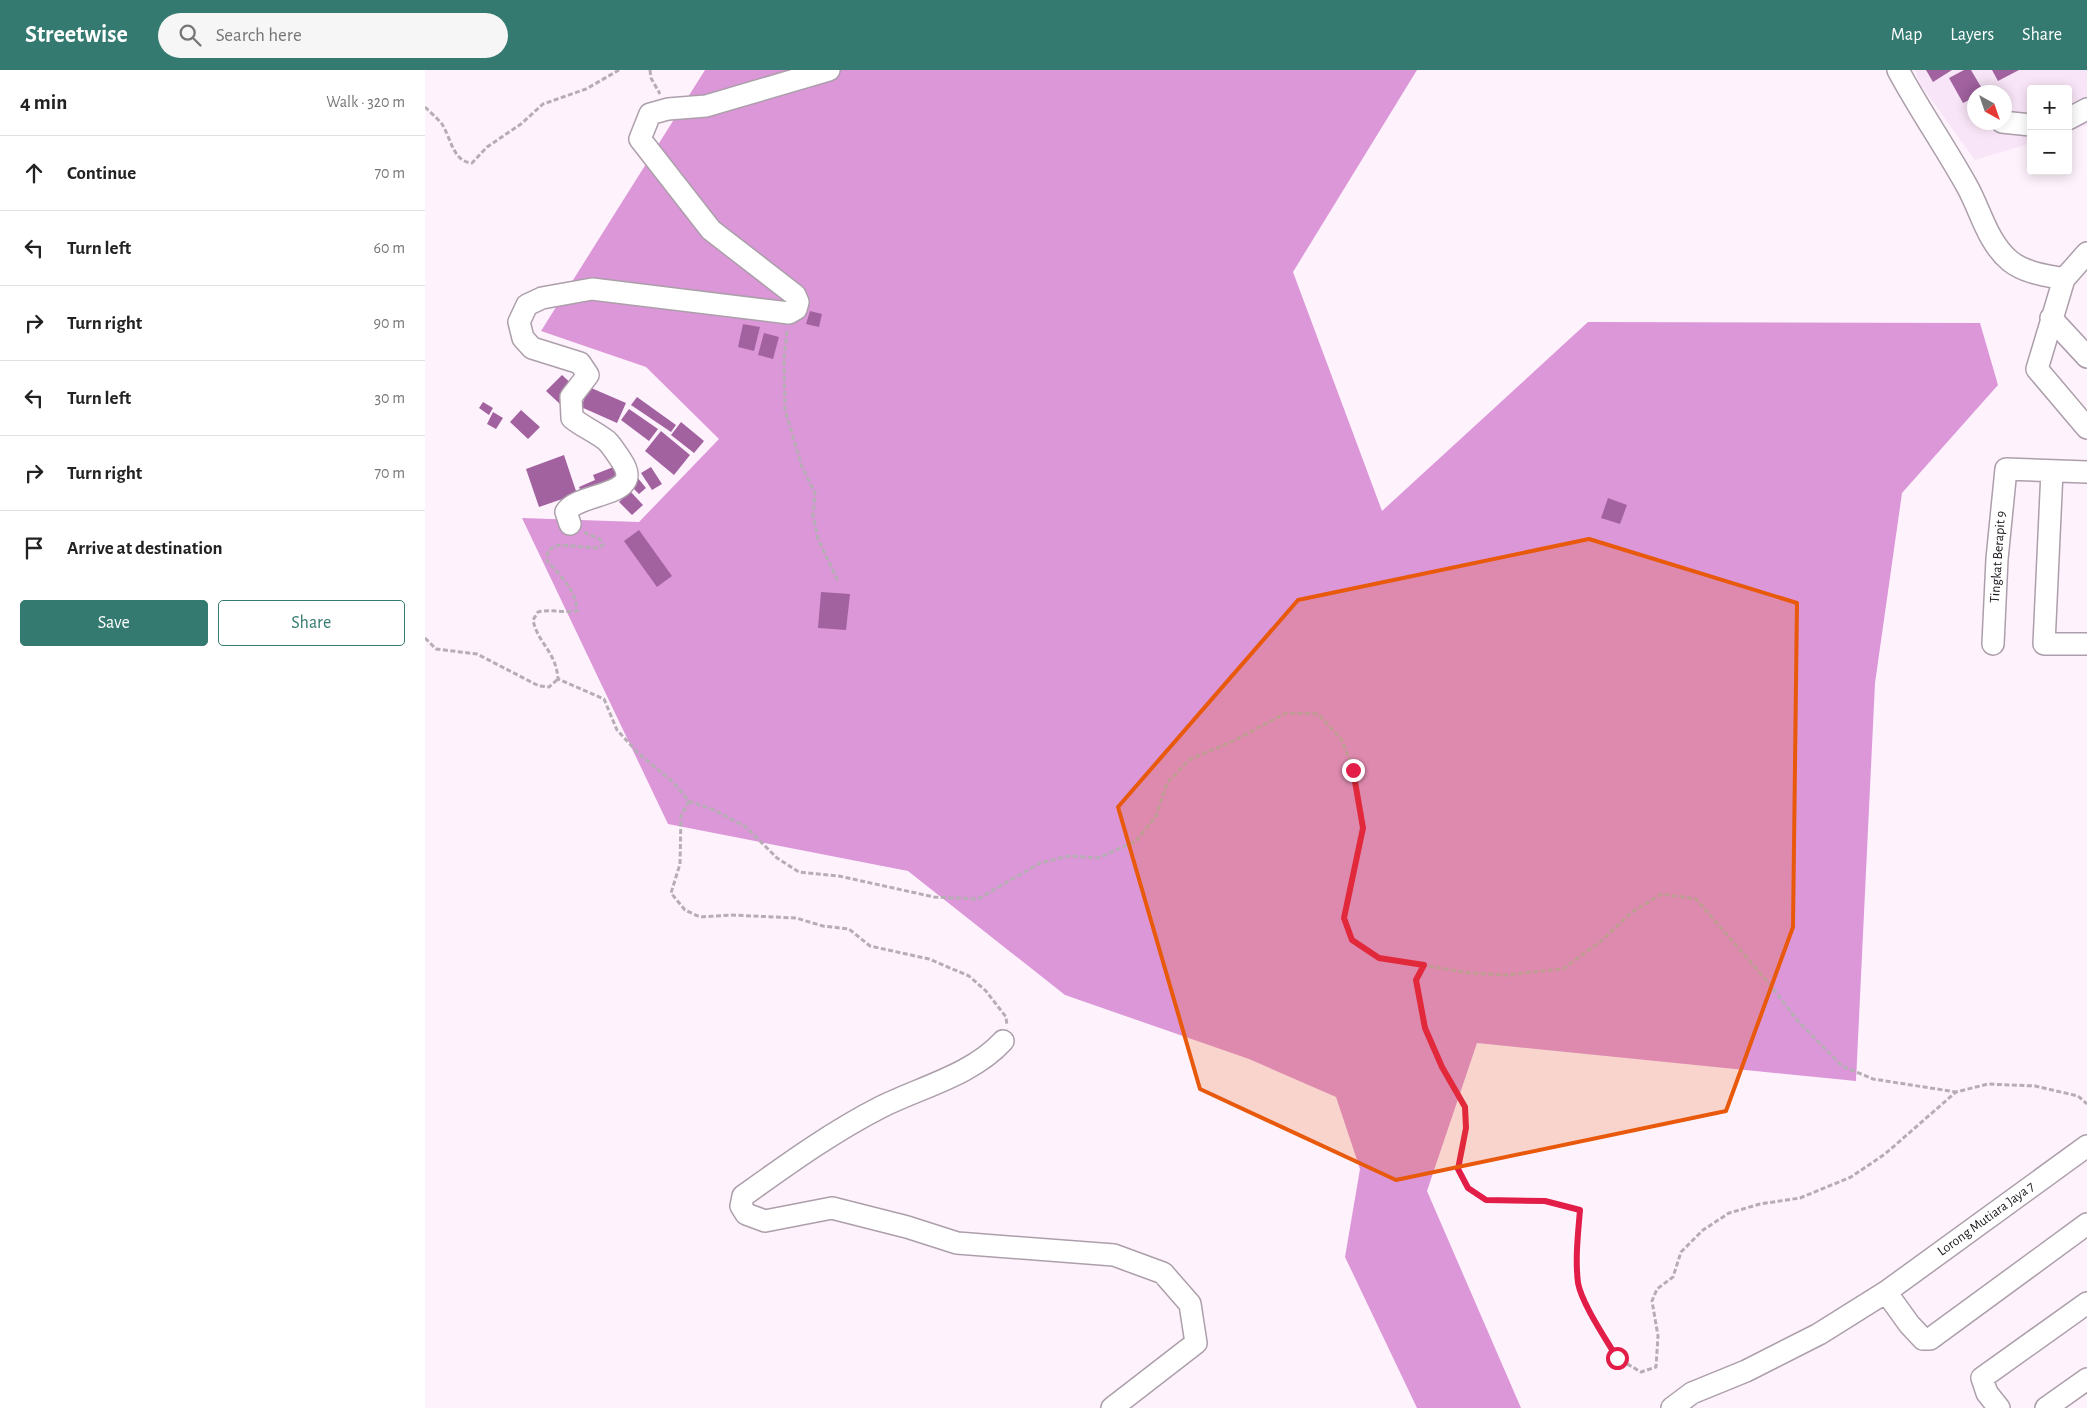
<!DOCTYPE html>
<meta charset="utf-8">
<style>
:root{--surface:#fff;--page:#f6f6f6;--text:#222;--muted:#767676;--line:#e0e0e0;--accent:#347a70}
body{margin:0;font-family:"Alegreya Sans",sans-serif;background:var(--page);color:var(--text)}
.controls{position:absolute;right:15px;top:15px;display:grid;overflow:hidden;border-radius:5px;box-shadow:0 2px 12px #0003}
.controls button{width:45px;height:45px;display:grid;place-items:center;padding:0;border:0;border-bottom:1px solid var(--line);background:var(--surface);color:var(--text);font:25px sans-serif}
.compass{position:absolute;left:1542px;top:15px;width:45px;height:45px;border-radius:50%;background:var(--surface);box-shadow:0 2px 12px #0003;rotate:140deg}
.stop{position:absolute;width:15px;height:15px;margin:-11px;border:4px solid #e11d48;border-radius:50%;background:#fff}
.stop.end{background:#e11d48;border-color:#fff;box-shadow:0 1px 5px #0008}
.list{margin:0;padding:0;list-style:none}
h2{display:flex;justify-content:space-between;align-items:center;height:65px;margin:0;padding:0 20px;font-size:21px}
h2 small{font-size:16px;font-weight:400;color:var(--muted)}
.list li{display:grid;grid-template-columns:32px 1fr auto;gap:15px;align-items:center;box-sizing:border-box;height:75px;padding:0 20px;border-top:1px solid var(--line)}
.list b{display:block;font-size:19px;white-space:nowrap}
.list em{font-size:16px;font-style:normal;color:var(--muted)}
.actions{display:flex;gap:10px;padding:15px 20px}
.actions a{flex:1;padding:11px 0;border:1px solid var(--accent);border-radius:5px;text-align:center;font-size:18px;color:var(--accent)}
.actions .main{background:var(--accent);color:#fff}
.icon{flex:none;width:28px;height:28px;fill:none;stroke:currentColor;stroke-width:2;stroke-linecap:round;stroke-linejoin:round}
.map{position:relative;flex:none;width:1662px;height:1338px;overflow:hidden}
header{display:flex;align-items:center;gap:30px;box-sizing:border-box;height:70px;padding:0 25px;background:var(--accent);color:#fff}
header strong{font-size:24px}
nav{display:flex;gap:28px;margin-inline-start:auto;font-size:18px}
.search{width:350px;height:45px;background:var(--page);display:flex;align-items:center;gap:12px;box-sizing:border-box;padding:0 18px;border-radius:28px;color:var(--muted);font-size:19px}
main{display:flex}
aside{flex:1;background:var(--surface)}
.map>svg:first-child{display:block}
.built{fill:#f8e5f7;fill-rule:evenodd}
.forest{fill:#dc97d8}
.building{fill:#a262a0}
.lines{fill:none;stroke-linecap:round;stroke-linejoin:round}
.minor-casing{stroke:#ac9fab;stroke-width:24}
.path{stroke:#b6adb5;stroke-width:3;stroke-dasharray:5 2.5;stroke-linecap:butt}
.minor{stroke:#fff;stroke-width:21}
.route{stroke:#e11d48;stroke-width:6}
.marked{fill:#e8590c;fill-opacity:0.2;stroke:#e8590c;stroke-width:4;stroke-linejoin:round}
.labels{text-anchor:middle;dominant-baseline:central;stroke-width:4.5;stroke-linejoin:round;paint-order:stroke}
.street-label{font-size:14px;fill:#1b161b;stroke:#fff}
</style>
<header>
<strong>Streetwise</strong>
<div class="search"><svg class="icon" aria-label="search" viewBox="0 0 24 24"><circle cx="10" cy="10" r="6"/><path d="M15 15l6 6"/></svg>Search here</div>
<nav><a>Map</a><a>Layers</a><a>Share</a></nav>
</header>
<main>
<aside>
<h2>4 min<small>Walk · 320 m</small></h2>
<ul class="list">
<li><svg class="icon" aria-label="ahead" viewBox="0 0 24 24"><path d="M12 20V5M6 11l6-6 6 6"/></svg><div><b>Continue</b></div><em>70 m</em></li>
<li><svg class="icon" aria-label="left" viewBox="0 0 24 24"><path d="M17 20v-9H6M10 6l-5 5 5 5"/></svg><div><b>Turn left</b></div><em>60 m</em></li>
<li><svg class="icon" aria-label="right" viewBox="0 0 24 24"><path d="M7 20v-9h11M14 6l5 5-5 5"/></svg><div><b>Turn right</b></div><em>90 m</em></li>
<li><svg class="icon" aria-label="left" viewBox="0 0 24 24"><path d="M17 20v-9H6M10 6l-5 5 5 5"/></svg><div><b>Turn left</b></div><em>30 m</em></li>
<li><svg class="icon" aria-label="right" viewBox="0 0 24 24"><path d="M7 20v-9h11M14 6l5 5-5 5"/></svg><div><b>Turn right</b></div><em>70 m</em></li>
<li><svg class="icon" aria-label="arrive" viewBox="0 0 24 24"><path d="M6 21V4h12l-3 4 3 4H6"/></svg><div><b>Arrive at destination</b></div></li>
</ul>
<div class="actions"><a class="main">Save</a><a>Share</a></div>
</aside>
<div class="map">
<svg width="1662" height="1338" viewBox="0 0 1662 1338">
<rect width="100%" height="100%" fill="#fef3fd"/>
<path class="built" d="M1490 0H1662V55L1643 62V19H1606V73L1550 90 1495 14ZM1550 22H1580V52H1550Z"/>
<path class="forest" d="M280 0H992L868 202 957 441 1163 252 1555 253 1573 315 1477 423 1450 613 1431 1011 1052 973 1002 1121 1096 1338H992L920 1187 935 1099 911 1027 824 989 640 925 483 801 243 754 97 448 214 452 294 369 221 297 116 261Z"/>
<path class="building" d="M1501 0H1527L1508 12Z
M1539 0H1546L1559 22H1550V27L1538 33 1524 8Z
M1567 0H1594L1573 11Z
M385 241 397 244 394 257 381 254Z
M318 254 335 257 329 281 313 277Z
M339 263 354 267 348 289 333 285Z
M137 305 151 318 135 334 121 321Z
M164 317 201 333 192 353 156 337Z
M212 327 251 355 246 362 206 335Z
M58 332 68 338 64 345 54 338Z
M204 339 233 359 224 371 196 350Z
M96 340 115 357 103 369 85 352Z
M68 342 78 348 71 359 62 354Z
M256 352 279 371 269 383 246 365Z
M236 361 265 385 249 405 220 381Z
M139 385 152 424 114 437 101 399Z
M191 396 196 409 158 426 154 417 170 410 168 405Z
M226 397 237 414 227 420 216 403Z
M212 407 221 418 214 424 204 414Z
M205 421 218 435 207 445 194 432Z
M1183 428 1202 435 1195 454 1176 448Z
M214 460 247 506 232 517 199 471Z
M396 522 425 524 421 560 393 558Z"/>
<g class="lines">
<g class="minor-casing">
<path id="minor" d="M1473 0C1495 41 1521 78 1543 118 1556 142 1563 173 1585 191 1600 203 1620 205 1639 209
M1643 49 1662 39
M1577 52 1606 55
M1662 183 1639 209 1612 299 1662 358
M1626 248 1662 287
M1627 401 1619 574H1662
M145 454 141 442C154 421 222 428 196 390 192 384 187 376 182 371 171 362 158 357 147 348L146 327 163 305 155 293 107 278 98 268 94 252 102 235 117 228 167 219 364 243 371 239 373 232 370 225 286 160 215 69 225 44 243 39 281 36 404 0
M1568 574 1572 489 1581 399 1662 402
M578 971C547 1005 496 1017 456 1037 407 1062 363 1094 318 1126L316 1136 321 1144 340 1151 407 1138 482 1157 532 1173 689 1185 738 1203 765 1234 771 1273 687 1338
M1461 1222 1484 1254 1498 1269H1505L1662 1154
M1247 1338 1267 1323 1321 1301 1394 1264 1461 1222 1662 1076
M1574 1338 1562 1323 1557 1308 1662 1233
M1621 1338 1662 1309"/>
</g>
<path class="path" d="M225 0 226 8 235 24
M0 37C5 42 12 48 17 54 26 68 28 92 47 93L62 77 96 54 118 34 161 19 194 0
M362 261 359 289 360 340 377 397 390 423 388 445 393 469 413 511
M159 462 175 469 178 475 173 478 134 475 123 480 122 491C136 506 151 520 152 541 138 543 126 539 113 542L108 550C113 574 131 581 133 609L179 629 192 660 213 683 248 712 264 731 289 740 321 757 352 788 374 802 414 806 509 827 553 829 615 793 644 786 673 788 711 771 731 746 742 713 764 690 810 670 861 643 893 644 916 669 929 700 938 758 919 848 927 870 954 888 1045 903 1080 905 1138 899 1176 871 1207 842 1237 824 1271 829 1342 911 1373 951 1417 996 1448 1009 1531 1022
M0 568 11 579 52 584 114 616 124 617 133 609
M264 731 256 746 255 794 246 823 260 840 275 847 306 845 371 848 398 856 424 859 445 876 504 889 544 906 561 921 581 947 582 956
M999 895 991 910 1000 959 1017 997 1040 1037 1041 1058 1033 1099 1043 1118 1061 1130 1120 1131 1155 1140 1152 1180 1154 1215 1171 1254 1192 1288 1216 1302 1231 1297 1233 1266 1227 1231 1232 1219 1248 1207 1256 1182 1278 1160 1304 1143 1335 1134 1375 1128 1426 1107 1460 1084 1531 1022 1563 1014 1610 1016 1653 1026 1662 1034"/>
<use href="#minor" class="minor"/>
</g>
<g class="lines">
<path class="route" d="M928 700 938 758 919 848 927 870 954 888 999 895 991 910 1000 958 1017 997 1040 1037 1041 1058 1033 1099 1043 1118 1061 1130 1120 1131 1155 1140C1153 1164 1150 1189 1153 1213 1157 1234 1181 1269 1192 1288"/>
</g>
<path class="marked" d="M1164 469 1372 533 1368 857 1301 1041 971 1110 775 1019 693 737 873 530Z"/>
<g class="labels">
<g class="street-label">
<text transform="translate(1573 487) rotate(-86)">Tingkat Berapit 9</text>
<text transform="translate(1561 1149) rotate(-36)">Lorong Mutiara Jaya 7</text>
</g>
</g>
</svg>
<div class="controls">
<button>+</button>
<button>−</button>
</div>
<svg class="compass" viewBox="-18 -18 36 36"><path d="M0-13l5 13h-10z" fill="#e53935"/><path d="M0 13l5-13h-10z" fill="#767676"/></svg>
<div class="stop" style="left:1192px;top:1288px"></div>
<div class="stop end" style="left:928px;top:700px"></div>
</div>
</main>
